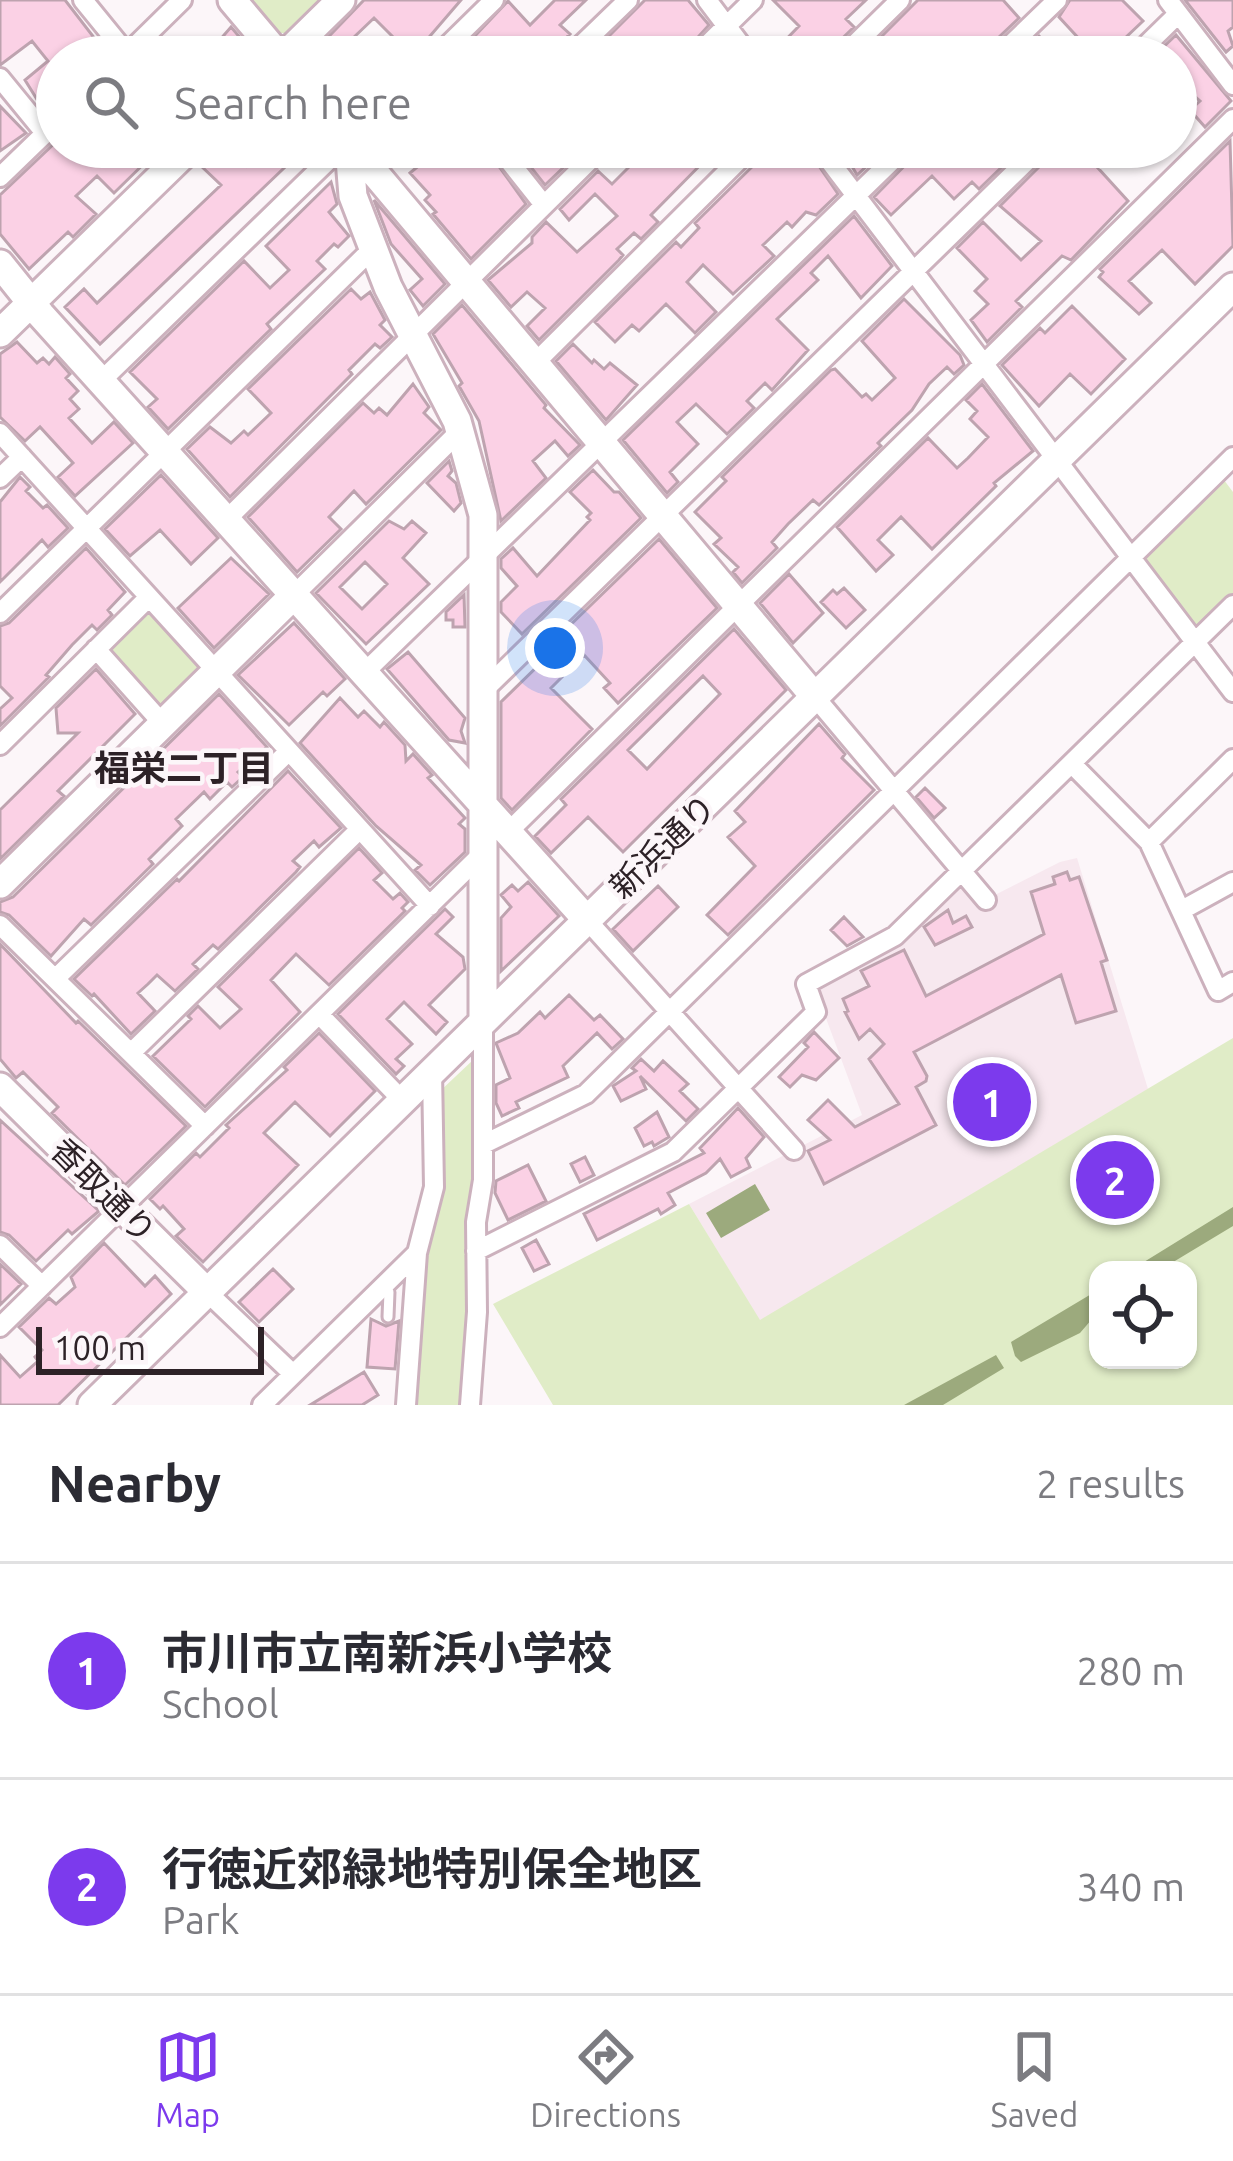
<!DOCTYPE html>
<meta charset="utf-8">
<style>
:root{--surface:#fff;--page:#f7f7f7;--text:#2b2b33;--muted:#7c7c81;--line:#e1e1e2;--accent:#7c3aed}
body{margin:0;font-family:Ubuntu,"Noto Sans JP",sans-serif;background:var(--page);color:var(--text)}
.controls{position:absolute;right:36px;bottom:36px;display:grid;overflow:hidden;border-radius:24px;box-shadow:0 3px 9px #0004}
.controls button{width:108px;height:108px;display:grid;place-items:center;padding:0;border:0;border-bottom:3px solid var(--line);background:var(--surface);color:var(--text);font:60px sans-serif}
.scale{position:absolute;left:36px;bottom:30px;width:228px;box-sizing:border-box;padding-left:12px;border:6px solid #2d2227;border-top:0;font-size:33px;line-height:42px;white-space:nowrap;color:#2d2227;-webkit-text-stroke:9px #fcf6f9;paint-order:stroke}
.you{position:absolute;left:555px;top:648px;width:42px;height:42px;margin:-30px;border:9px solid #fff;border-radius:50%;background:#1a73e8;box-shadow:0 0 0 18px #1a73e833}
.badge{display:grid;place-items:center;width:78px;height:78px;border-radius:50%;background:var(--accent);color:#fff;font-size:39px;font-weight:700}
.pin{position:absolute;translate:-50% -50%;border:6px solid #fff;box-shadow:0 3px 12px #0006}
.list{margin:0;padding:0;list-style:none}
h2{display:flex;justify-content:space-between;align-items:center;height:156px;margin:0;padding:0 48px;font-size:51px}
h2 small{font-size:39px;font-weight:400;color:var(--muted)}
.list li{display:grid;grid-template-columns:78px 1fr auto;gap:36px;align-items:center;box-sizing:border-box;height:216px;padding:0 48px;border-top:3px solid var(--line)}
.list b{display:block;font-size:45px;white-space:nowrap}
.list p{margin:0;font-size:39px;white-space:nowrap;color:var(--muted)}
.list em{font-size:39px;font-style:normal;color:var(--muted)}
.icon{flex:none;width:66px;height:66px;fill:none;stroke:currentColor;stroke-width:2;stroke-linecap:round;stroke-linejoin:round}
.map{position:relative;flex:none;width:1233px;height:1405px;overflow:hidden}
.search{position:absolute;background:var(--surface);box-shadow:0 3px 9px #0004;left:36px;right:36px;top:36px;height:132px;display:flex;align-items:center;gap:30px;box-sizing:border-box;padding:0 42px;border-radius:66px;color:var(--muted);font-size:45px}
.sheet{height:588px;background:var(--surface)}
nav{display:flex;justify-content:space-around;align-items:center;box-sizing:border-box;height:168px;border-top:3px solid var(--line);background:var(--surface);font-size:33px;color:var(--muted)}
nav a{display:grid;justify-items:center;gap:6px}
nav .on{color:var(--accent)}
.map>svg:first-child{display:block}
.built{fill:#f7e8ef}
.green{fill:#e0ecc7;fill-rule:evenodd}
.water{fill:#9caa7d}
.building{fill:#fbd1e5;stroke:#bea3af;stroke-width:3;fill-rule:evenodd}
.lines{fill:none;stroke-linecap:round;stroke-linejoin:round}
.lane-casing{stroke:#ccb1bd;stroke-width:15}
.street-casing{stroke:#ccb1bd;stroke-width:24}
.secondary-casing{stroke:#ccb1bd;stroke-width:33}
.lane{stroke:#fff;stroke-width:9}
.street{stroke:#fff;stroke-width:18}
.secondary{stroke:#fff;stroke-width:27}
.labels{text-anchor:middle;dominant-baseline:central;stroke-width:9;stroke-linejoin:round;paint-order:stroke}
.street-label{font-size:33px;fill:#2d2227;stroke:#fcf6f9}
.neighbourhood-label{font-size:36px;font-weight:bold;fill:#2d2227;stroke:#fcf6f9}
</style>
<div class="map">
<svg width="1233" height="1405" viewBox="0 0 1233 1405">
<rect width="100%" height="100%" fill="#fcf6f9"/>
<path class="built" d="M1077 858 1148 1089 760 1321 689 1204 862 1115 814 986 958 884H964L981 902 1060 862Z"/>
<path class="green" d="M248 0H323L289 33H276Z
M1218 480H1224L1233 492V596L1204 625H1195L1144 560 1145 552Z
M144 610H152L201 666V672L164 708H156L107 653V647Z
M1233 1038V1405H553L493 1304 689 1204 760 1320ZM1098 1270H1188V1360H1098Z
M473 1060 477 1064 478 1171 462 1405H414L425 1249 440 1197 438 1093Z"/>
<path class="water" d="M755 1184 770 1210 721 1238 706 1213Z
M1233 1207V1226L1160 1270H1131Z
M1098 1290V1312L1080 1333 1021 1362 1015 1356 1011 1342Z
M996 1355 1004 1368 943 1405H904Z"/>
<path class="building" d="M0 0H65L109 57H57V98L43 109 25 80 48 61 32 41 0 65Z
M364 0H461L412 57H371L392 36 374 18 352 39 369 57H309Z
M555 0H586L560 25 570 34 546 57H455L508 1 530 25Z
M645 0H688L709 25 680 57H588Z
M773 0H866L846 19 854 27 823 57H769L799 26Z
M918 0H1003L1019 18 979 56 971 53 967 57H871L866 52Z
M1070 0H1122L1143 21 1105 57H1067L1082 42 1059 17Z
M1185 0H1233V27L1228 31 1233 46 1226 52Z
M231 27 249 48 239 57H205Z
M1176 35 1231 101 1205 127 1190 110 1200 101 1176 80V57H1153Z
M1039 36 1060 57H1017Z
M0 106 26 133 0 151Z
M57 141V147H161L114 193 97 176 76 196 96 214 73 237 68 232 29 269 0 234V195Z
M1230 141 1233 246 1195 284 1162 250 1129 281 1151 303 1139 314 1099 277 1103 272 1100 269Z
M217 147H226L246 166 263 147H306L100 344 65 307 84 289 97 303 221 185 200 165Z
M441 147H485L526 204 471 259 433 214 436 212 425 200 430 195 410 173Z
M515 147H576L563 160 567 164 545 185Z
M616 147H718L651 215 658 222 641 239 634 233 617 249 623 255 619 260 539 340 527 326 545 308 527 292 511 307 488 280 532 243V237L546 222 577 252 617 216 595 194 569 220 560 209 598 171 612 184 631 165Z
M765 147H806L838 194 816 215 806 212 792 227 787 222 763 245 774 256 733 294 703 265 687 282 716 312 695 333 666 304 639 331 632 325 615 342 595 322 676 242 681 247 699 228 695 223 762 157Z
M841 147H887L857 175Z
M923 147H1000L1011 158 979 189 972 182 954 199 932 176 891 215 874 197Z
M1067 147H1121L1098 168 1128 201 1071 260 1062 256 1016 301 1022 307 987 342 971 320 988 304 975 291 987 279 957 248 983 222 1021 260 1041 241 1000 206 1052 154 1057 159Z
M331 182 337 204 329 212 349 236 338 247 334 244 317 261 325 269 267 324 271 329 168 429 148 407 157 399 130 372 244 261 270 288 289 270 266 246Z
M374 200 445 284 423 306 410 290 422 279 391 244Z
M854 216 892 266 861 298 828 256 811 273 818 280 777 319 808 350 772 390 765 383 747 401 754 408 727 434 696 404 677 422 698 444 670 472 678 482 667 493 623 440Z
M351 289 361 299 370 292 385 320 380 325 392 337 380 348 375 344 349 370 352 374 230 497 187 449 210 427 231 443 244 431 248 435 271 413 248 389Z
M904 299 960 355 964 365 954 374 947 367 929 384 912 410 878 443 881 446 819 505 813 500 788 524 772 542 777 548 742 583 733 572 738 567 714 544 721 538 695 512 726 481 722 477 831 370 835 369 862 397 866 394 872 400 895 378 862 341Z
M462 305 546 405 544 408 580 445 568 456 555 441 533 461 546 478 501 521 479 421 459 386 462 383 433 334Z
M1072 306 1125 359 1091 394 1070 374 1039 406 1002 365 1040 328 1045 333Z
M17 342 37 363 43 358 49 364 55 357 70 374 66 378 78 391 70 399 79 409 69 418 92 443 114 422 133 443 75 496 58 477 73 463 40 427 25 441 0 417V354Z
M573 344 592 363 594 360 604 369 610 363 637 385 606 420 556 361Z
M413 384 429 407 424 413 441 430 366 504 354 491 329 517 341 529 297 572 248 517 363 403 374 413 379 408 387 415Z
M982 384 1033 451 994 483 996 486 932 549 901 517 878 540 893 555 876 571 837 527 928 438 957 468 968 458 988 437 970 419 977 411 966 400Z
M449 461 452 471 448 476 456 483 461 503 454 511 427 483Z
M593 470 614 492H619L641 518 522 634 501 612V602L517 586 501 568V559L513 548 537 576 590 520 587 517 591 513 570 492Z
M161 475 218 538 191 564 160 530 130 556 105 529Z
M20 477 30 487 26 491 43 508 47 505 68 528 48 547 42 540 0 582V502Z
M389 521 404 529 412 521 426 533 403 558 429 584 366 644 316 593ZM365 562 387 584 362 609 340 587Z
M659 539 717 608 618 703 604 688 610 683 584 655 580 659 558 637Z
M86 548 125 592 108 610 112 615 97 630 92 625 72 645 46 675 49 677 0 726V709L12 698 0 686V626L9 623Z
M231 558 269 594 214 648 178 608Z
M789 574 823 613 793 643 760 603Z
M844 588 865 610 846 628 821 602 833 590 837 594Z
M464 595 465 627H453V620H446V612Z
M294 623 345 679 327 696 323 692 289 725 238 675Z
M734 629 786 690 623 852 588 817 551 853 535 836 566 805 561 799ZM703 676 720 694 647 769 628 750Z
M408 652 465 718 461 731 465 743 449 740 387 669Z
M545 659 562 677 551 688 592 729 512 810 501 798V702Z
M96 669 135 714 58 791 64 796 0 859V810L78 733H58L56 708Z
M219 694 267 747 238 772 243 777 232 787 227 782 210 799 204 792 176 819 182 826 149 859 153 864 91 925 84 919 51 956 9 915 0 912V902L13 897Z
M340 698 358 717 364 711 380 727 384 722 405 745 406 761 413 754 432 775 428 778 465 818 459 824 465 829V852L430 885 415 870 421 865 376 826 300 743Z
M819 724 845 754 842 758 874 790 728 935 707 915 755 866 728 837 745 822 735 811Z
M288 771 341 828 319 847 314 841 293 861 300 867 296 872 218 949 213 945 193 964 198 969 175 991 157 975 148 984 138 993 155 1011 131 1034 94 994 92 996 74 979 177 879 179 881Z
M925 788 945 808 934 818 916 797Z
M359 848 382 873 374 880 393 899 400 893 408 902 402 908 405 911 329 985 296 954 271 980 300 1012 205 1107 153 1056 191 1019 188 1016 198 1006 220 1028 241 1009 218 987Z
M1067 872 1070 880 1079 877 1107 960 1101 962 1116 1011 1076 1023 1061 975 914 1052 927 1076 926 1081 916 1087 936 1125 824 1184 808 1151 830 1140 808 1120 828 1100 855 1127 899 1104 869 1059 884 1044 870 1029 859 1039 845 1012 848 1011 843 999 869 986 861 971 904 950 926 996 1044 934 1031 892 1055 884 1053 877Z
M528 882 559 916 501 971V918L511 907 501 895 512 885 518 891Z
M658 886 678 907 633 951 613 929Z
M445 909 453 917 436 934 463 957 465 969 429 1005 447 1022 436 1034 404 1002 387 1019 412 1044 396 1059 404 1066 396 1074 338 1014Z
M948 910 953 923 966 916 972 927 935 945 924 927Z
M844 917 863 937 847 946 831 930Z
M0 944 76 1023 78 1021 186 1126 125 1185 52 1113 58 1107 23 1072 16 1078 0 1059Z
M569 995 594 1020 600 1015 623 1039 612 1049 597 1033 563 1066 568 1077 516 1102 519 1108 502 1116 496 1103V1085L510 1078 496 1043 518 1033 540 1012 545 1018Z
M814 1032 839 1058 816 1080 802 1075 790 1087 779 1077 808 1047 804 1043Z
M319 1033 375 1091 330 1136 295 1102 264 1133 298 1165 203 1262 176 1236 184 1229 163 1206 160 1209 150 1199 196 1153 200 1157 229 1128 226 1125 287 1070 284 1067Z
M641 1059 654 1071 663 1061 688 1084 680 1091 698 1109 686 1121 640 1076 646 1089 621 1101 613 1086 636 1071 632 1068Z
M738 1108 764 1137 746 1158 750 1167 731 1177 720 1159 706 1173 668 1193 675 1205 661 1214 658 1209 597 1240 584 1214 704 1153 700 1148Z
M657 1112 669 1137 654 1146 652 1142 644 1146 635 1128Z
M0 1120 99 1211 72 1234 68 1230 36 1261 9 1235 0 1232Z
M585 1157 594 1175 580 1182 571 1164Z
M528 1165 546 1201 508 1220 495 1193 496 1181Z
M536 1240 549 1264 534 1271 522 1248Z
M104 1243 145 1286 155 1276 171 1294 58 1405H0V1355L20 1377 38 1361 35 1357 42 1350 19 1327 49 1298 56 1304 75 1287 71 1277Z
M0 1264 21 1284 0 1305Z
M273 1269 293 1289 259 1322 239 1302Z
M371 1319 386 1326 399 1321 395 1369 367 1367Z
M364 1372 378 1395 362 1405H310Z"/>
<g class="lines">
<g class="lane-casing">
<path id="lane" d="M383 1286 389 1292 388 1317"/>
</g>
<g class="street-casing">
<path id="street" d="M83 0 127 54
M707 0 750 57
M1168 0 1233 85
M124 57 182 0
M436 57 494 0
M569 57 628 0
M695 57 753 0
M842 57 900 0
M998 57 1057 0
M1134 57 1178 14
M0 78 45 133
M498 147 544 205
M819 147 1233 692
M0 177 57 122
M535 363 752 147
M101 381 342 147
M0 433 430 906
M0 478 22 457
M226 520 603 147
M294 595 460 431
M0 613 364 257 374 252
M96 649 163 724
M364 673 906 147
M483 691 1041 147
M815 697 986 900
M0 745 149 597
M1072 764 1149 842 1218 991 1233 982
M507 833 1233 119
M1149 842 1233 759
M1182 910 1233 882
M587 920 794 1150
M0 925 205 1126
M55 979 289 751
M319 1014 402 1100
M131 1053 360 829
M484 1144 586 1094 1233 457
M0 1245 42 1286
M476 1251 673 1152 816 1012 806 984 895 936 1233 605
M207 1292 293 1374
M0 1327 482 854
M262 1405 417 1253
M406 1405 417 1253 434 1187 432 1071
M470 1405 477 1312 476 1222 483 1180V1022"/>
</g>
<g class="secondary-casing">
<path id="secondary" d="M232 0 280 57
M283 57 341 0
M349 147 353 196 388 287 457 421 483 515V1022
M353 147 815 697
M0 264 41 315 587 920
M0 333 191 147
M0 884 294 595
M0 1087 207 1292
M92 1405 1233 287"/>
</g>
<use href="#lane" class="lane"/>
<use href="#street" class="street"/>
<use href="#secondary" class="secondary"/>
</g>
<g class="labels">
<g class="street-label">
<text transform="translate(662 846) rotate(-44)">新浜通り</text>
<text transform="translate(104 1190) rotate(45)">香取通り</text>
</g>
<g class="neighbourhood-label">
<text x="184" y="767">福栄二丁目</text>
</g>
</g>
</svg>
<div class="controls">
<button><svg class="icon" aria-label="locate" viewBox="0 0 24 24"><circle cx="12" cy="12" r="6"/><path d="M12 2v4M12 18v4M2 12h4M18 12h4"/></svg></button>
</div>
<div class="scale">100 m</div>
<div class="you"></div>
<div class="pin badge" style="left:992px;top:1102px">1</div>
<div class="pin badge" style="left:1115px;top:1180px">2</div>
<div class="search"><svg class="icon" aria-label="search" viewBox="0 0 24 24"><circle cx="10" cy="10" r="6"/><path d="M15 15l6 6"/></svg>Search here</div>
</div>
<section class="sheet">
<h2>Nearby<small>2 results</small></h2>
<ul class="list">
<li><span class="badge">1</span><div><b>市川市立南新浜小学校</b><p>School</p></div><em>280 m</em></li>
<li><span class="badge">2</span><div><b>行徳近郊緑地特別保全地区</b><p>Park</p></div><em>340 m</em></li>
</ul>
</section>
<nav>
<a class="on"><svg class="icon" aria-label="map" viewBox="0 0 24 24"><path d="M3 6l6-2 6 2 6-2v14l-6 2-6-2-6 2zM9 4v14M15 6v14"/></svg>Map</a>
<a><svg class="icon" aria-label="directions" viewBox="0 0 24 24"><path d="M12 3l9 9-9 9-9-9zM9 14v-3h6M13 9l2 2-2 2"/></svg>Directions</a>
<a><svg class="icon" aria-label="saved" viewBox="0 0 24 24"><path d="M7 4h10v16l-5-4-5 4z"/></svg>Saved</a>
</nav>
